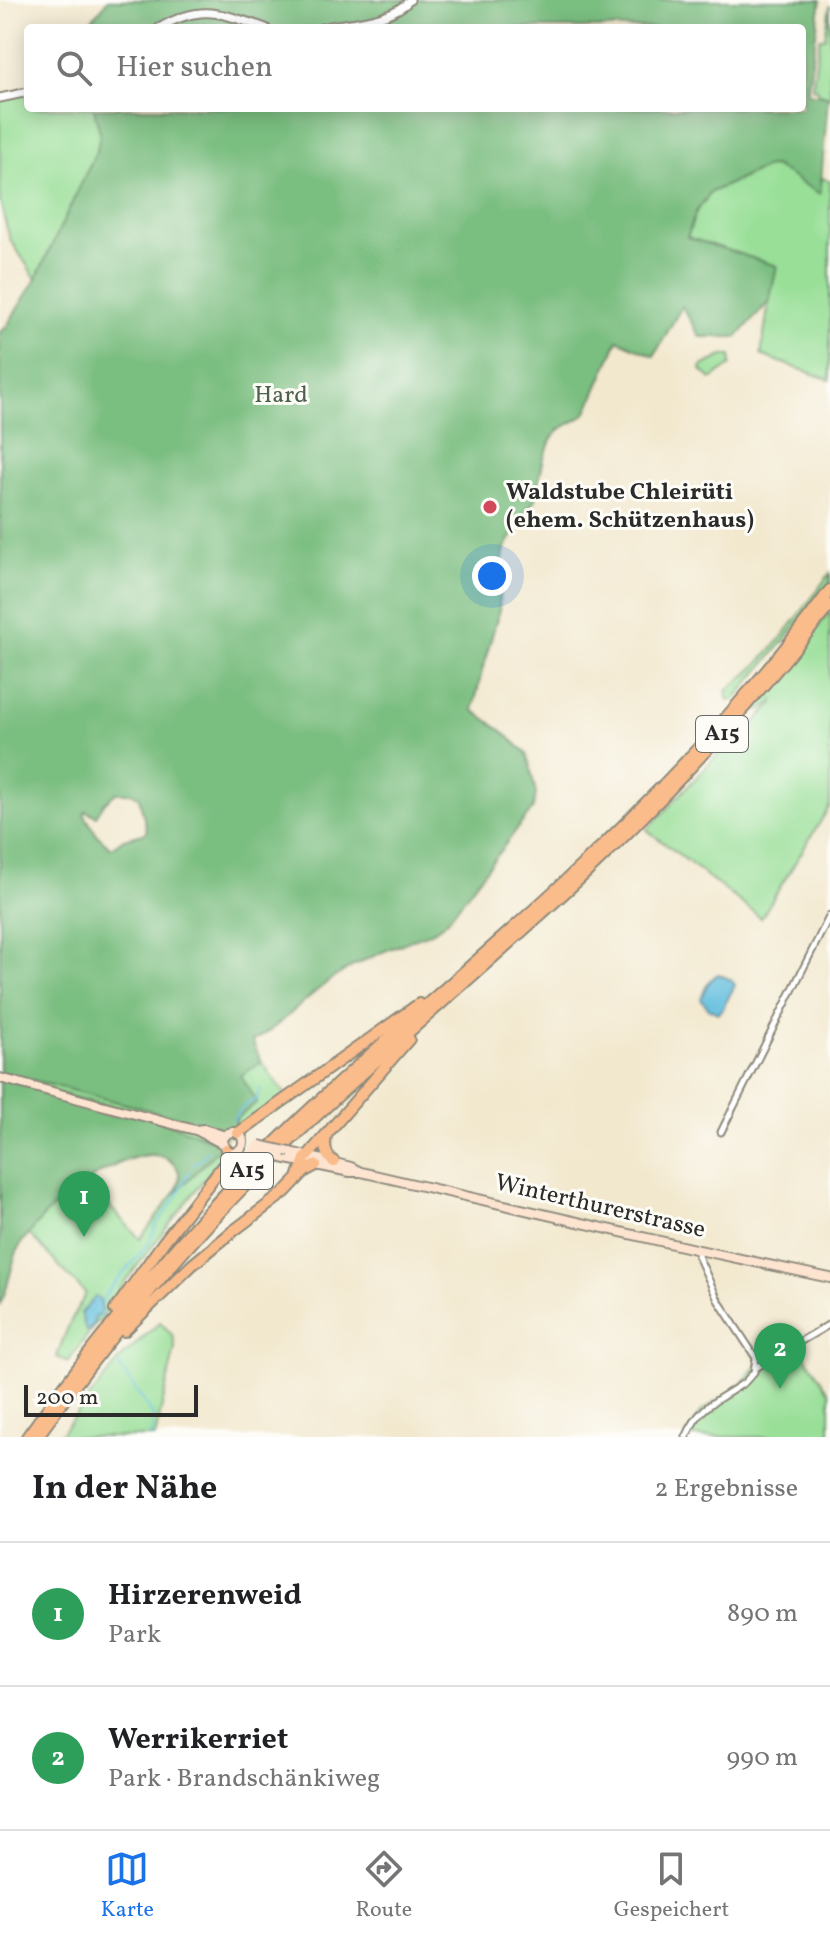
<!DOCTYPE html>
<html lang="de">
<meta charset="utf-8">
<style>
:root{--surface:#fff;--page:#f2f2f2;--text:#202124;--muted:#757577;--line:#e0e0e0;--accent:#1a73e8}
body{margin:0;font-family:Vollkorn,serif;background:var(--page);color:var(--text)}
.scale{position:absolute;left:24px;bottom:20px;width:174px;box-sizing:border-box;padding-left:8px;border:4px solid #2b2b2b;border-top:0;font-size:22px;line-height:28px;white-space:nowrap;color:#2b2b2b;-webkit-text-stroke:6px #fdfcf7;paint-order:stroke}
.you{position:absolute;left:492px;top:576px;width:28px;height:28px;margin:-20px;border:6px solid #fff;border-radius:50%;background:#1a73e8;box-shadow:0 0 0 12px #1a73e833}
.badge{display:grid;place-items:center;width:52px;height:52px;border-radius:50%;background:var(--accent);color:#fff;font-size:26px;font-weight:700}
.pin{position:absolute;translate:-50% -66px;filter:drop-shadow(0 2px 4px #0008)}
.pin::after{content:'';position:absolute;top:42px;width:28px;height:24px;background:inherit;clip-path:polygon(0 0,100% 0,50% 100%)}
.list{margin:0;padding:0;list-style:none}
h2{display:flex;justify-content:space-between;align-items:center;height:104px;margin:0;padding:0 32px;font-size:34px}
h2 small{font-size:26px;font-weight:400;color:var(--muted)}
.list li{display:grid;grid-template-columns:52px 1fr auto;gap:24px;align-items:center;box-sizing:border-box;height:144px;padding:0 32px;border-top:2px solid var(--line)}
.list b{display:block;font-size:30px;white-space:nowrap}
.list p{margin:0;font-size:26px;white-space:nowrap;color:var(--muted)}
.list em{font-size:26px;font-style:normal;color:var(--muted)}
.icon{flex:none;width:44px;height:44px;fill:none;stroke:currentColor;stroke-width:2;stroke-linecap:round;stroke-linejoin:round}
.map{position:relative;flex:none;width:830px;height:1437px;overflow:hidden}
.search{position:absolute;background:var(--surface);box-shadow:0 4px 20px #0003;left:24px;right:24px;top:24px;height:88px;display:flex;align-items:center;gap:20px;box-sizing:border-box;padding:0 28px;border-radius:8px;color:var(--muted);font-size:30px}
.sheet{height:392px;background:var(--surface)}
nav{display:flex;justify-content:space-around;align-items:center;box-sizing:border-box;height:112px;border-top:2px solid var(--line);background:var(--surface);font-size:22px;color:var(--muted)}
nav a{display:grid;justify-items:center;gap:4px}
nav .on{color:var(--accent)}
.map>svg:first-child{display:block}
.green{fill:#99df98;stroke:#628562;stroke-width:2}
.forest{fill:#7abe80;stroke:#527456;stroke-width:2;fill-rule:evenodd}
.water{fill:#60bdde;stroke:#467484;stroke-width:2}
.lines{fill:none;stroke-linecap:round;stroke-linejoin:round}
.stream{stroke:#60bdde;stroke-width:2}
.minor-casing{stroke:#8e8a7c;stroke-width:9}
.tertiary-casing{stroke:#8e8a7c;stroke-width:11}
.secondary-casing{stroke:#8e8a7c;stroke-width:12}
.motorway-casing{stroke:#8e8a7c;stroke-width:14}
.minor{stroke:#fff;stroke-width:5}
.tertiary{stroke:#fff;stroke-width:7}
.secondary{stroke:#fde4d1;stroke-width:8}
.motorway{stroke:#fabc8b;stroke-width:10}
.secondary-bridge-casing{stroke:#8e8a7c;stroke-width:12;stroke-linecap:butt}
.secondary-bridge{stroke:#fde4d1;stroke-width:8}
.poi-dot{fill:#d1495b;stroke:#fdfcf7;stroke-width:3}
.labels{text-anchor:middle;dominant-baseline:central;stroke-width:6;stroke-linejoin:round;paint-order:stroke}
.shield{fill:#fdfcf7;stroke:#6a6a68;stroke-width:2}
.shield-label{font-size:22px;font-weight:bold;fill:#2b2b2b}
.park-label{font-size:24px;fill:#4c614c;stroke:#fdfcf7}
.poi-label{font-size:24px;font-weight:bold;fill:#2b2b2b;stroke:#fdfcf7;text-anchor:start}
.street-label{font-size:24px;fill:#2b2b2b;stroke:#fdfcf7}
</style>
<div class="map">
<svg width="830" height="1437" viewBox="0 0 830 1437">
<rect width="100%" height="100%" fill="#fdfcf7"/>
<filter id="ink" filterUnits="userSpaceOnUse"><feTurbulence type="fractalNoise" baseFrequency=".0125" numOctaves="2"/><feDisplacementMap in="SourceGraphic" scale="16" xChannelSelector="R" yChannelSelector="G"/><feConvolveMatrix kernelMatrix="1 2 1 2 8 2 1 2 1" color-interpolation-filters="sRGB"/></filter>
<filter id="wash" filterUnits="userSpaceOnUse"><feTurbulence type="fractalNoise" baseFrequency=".006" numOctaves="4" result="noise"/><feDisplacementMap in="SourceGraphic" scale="32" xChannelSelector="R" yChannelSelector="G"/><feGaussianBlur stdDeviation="1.8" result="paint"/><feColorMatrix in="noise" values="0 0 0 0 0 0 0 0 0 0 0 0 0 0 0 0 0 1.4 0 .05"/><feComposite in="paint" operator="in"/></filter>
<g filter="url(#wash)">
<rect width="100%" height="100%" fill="#f2e8ce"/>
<path class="green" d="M830 5V96L818 94V89L812 88 820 38H825Z
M28 92V108H94L100 128V138L97 150 36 279 10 239 0 202V98Z
M774 166 820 193 822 178 830 181V380L761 355 769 302 777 266 687 238 696 212 711 192 764 168Z
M723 356H731V365L711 379 701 370 702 366Z
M830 573V582L784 641 734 700H729L727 696 728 689C770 660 800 613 830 573Z
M830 612V806L761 918 647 830 719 753 749 729 772 705 773 701C766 707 760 715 751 709Z
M261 1061 286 1095 237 1129 235 1120 257 1102 241 1076Z
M0 1072 226 1129 228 1134 223 1141 226 1149 220 1158 114 1296 101 1321 97 1322 68 1362 57 1357C64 1333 73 1314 86 1294L29 1234 44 1215 87 1182 140 1239 174 1194 223 1144 0 1078Z
M160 1322 173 1336 175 1348 155 1437H58L122 1357Z
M796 1343 830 1393V1437H686L701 1412 739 1386 756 1367Z"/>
<path class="forest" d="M108 0H821L807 93 828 96 820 194 774 166 764 168 711 192 696 212 687 237 777 266 769 302 737 337H700L682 306 654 356 618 340 587 412 579 419 560 429 552 438 544 457 535 499 505 548 501 568 499 611 482 671 473 710 501 730 526 753 530 765 536 794 533 808 446 922C433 933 418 937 402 944 379 953 356 963 335 977 308 994 279 1029 252 1041L261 1061 241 1076 257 1102 235 1120 237 1129H223L0 1072V332L6 327 36 279 97 150 100 134 94 108H802V28H85ZM116 793H131L139 797 147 831 143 834 124 839 111 848 97 835 84 814 86 811 96 816 105 802Z
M0 1078 152 1117 223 1144 174 1194C180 1184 183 1174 175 1165 146 1131 68 1193 45 1215 39 1221 34 1228 29 1234 10 1251 12 1283 0 1304Z"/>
<path class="water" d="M719 974 731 980 735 985 723 1008 718 1013 709 1009 701 999C704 990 710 978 719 974Z
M95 1297 99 1298 102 1310 100 1315 95 1317 94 1324 89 1330 86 1331 81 1313Z"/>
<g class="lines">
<path class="stream" d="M232 1120 244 1106 257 1099 260 1088
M193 1164 200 1160 208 1150
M102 1304 105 1295 149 1243 156 1225 177 1196 189 1172
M100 1314 101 1320
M119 1365 154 1417 151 1437"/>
</g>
</g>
<g filter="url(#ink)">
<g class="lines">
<g class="minor-casing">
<path id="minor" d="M721 1132 830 915
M757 1367 830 1324
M686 1437C702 1402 717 1402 745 1382L754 1372 756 1358 718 1300 698 1256 699 1250"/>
</g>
<g class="tertiary-casing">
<path id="tertiary" d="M159 28C203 2 222 14 266 28
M321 28C349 22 391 21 410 0
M0 98 28 92"/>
</g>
<g class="secondary-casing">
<path id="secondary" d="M0 1078 195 1130 204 1129 225 1136
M196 1130 223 1144
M223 1142a10 10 0 1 1 20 0a10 10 0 1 1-20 0Z
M290 1152 351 1167 361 1172 699 1250 830 1278
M282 1158 350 1172H360"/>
</g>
<g class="motorway-casing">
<path id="motorway" d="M238 1133 419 1004
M326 1136C324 1146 325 1156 334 1162
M299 1175 305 1159 409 1039
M115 1310 163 1243 224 1164 227 1156 226 1149
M124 1331 192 1265 232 1232 285 1192 305 1171 316 1165
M27 1437C106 1326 192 1222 290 1128 379 1043 475 965 565 881 661 792 752 696 830 590
M37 1437C113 1330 198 1229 293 1138 395 1040 505 951 607 853 687 775 760 692 830 605"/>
</g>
<use href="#minor" class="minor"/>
<use href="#tertiary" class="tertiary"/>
<use href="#secondary" class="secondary"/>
<use href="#motorway" class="motorway"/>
<g class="secondary-bridge-casing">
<path id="secondary-bridge" d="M259 1145 290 1152
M254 1150 282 1158"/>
</g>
<use href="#secondary-bridge" class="secondary-bridge"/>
</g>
</g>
<circle class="poi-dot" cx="490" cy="507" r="8"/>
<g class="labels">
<g class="shield">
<rect x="696" y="716" width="52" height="36" rx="6"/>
<rect x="221" y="1153" width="52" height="36" rx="6"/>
</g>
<g class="shield-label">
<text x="722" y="734">A15</text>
<text x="247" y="1171">A15</text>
</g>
<g class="park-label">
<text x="281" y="396">Hard</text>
</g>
<g class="poi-label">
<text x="506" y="493">Waldstube Chleirüti<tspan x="506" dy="28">(ehem. Schützenhaus)</tspan></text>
</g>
<g class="street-label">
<text transform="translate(600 1207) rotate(13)">Winterthurerstrasse</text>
</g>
</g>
</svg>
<div class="scale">200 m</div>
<div class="you"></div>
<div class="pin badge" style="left:84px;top:1237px;background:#2e9e5b">1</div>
<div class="pin badge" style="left:780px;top:1389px;background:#2e9e5b">2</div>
<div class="search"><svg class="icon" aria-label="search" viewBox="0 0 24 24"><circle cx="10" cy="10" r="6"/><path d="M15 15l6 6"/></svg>Hier suchen</div>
</div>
<section class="sheet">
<h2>In der Nähe<small>2 Ergebnisse</small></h2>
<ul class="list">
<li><span class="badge" style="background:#2e9e5b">1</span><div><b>Hirzerenweid</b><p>Park</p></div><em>890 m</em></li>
<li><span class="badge" style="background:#2e9e5b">2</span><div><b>Werrikerriet</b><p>Park · Brandschänkiweg</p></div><em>990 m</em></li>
</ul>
</section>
<nav>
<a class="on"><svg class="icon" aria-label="map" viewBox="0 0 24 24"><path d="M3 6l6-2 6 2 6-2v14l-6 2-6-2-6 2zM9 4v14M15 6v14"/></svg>Karte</a>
<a><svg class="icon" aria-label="directions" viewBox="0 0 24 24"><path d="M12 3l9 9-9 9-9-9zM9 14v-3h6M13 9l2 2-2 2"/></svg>Route</a>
<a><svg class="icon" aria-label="saved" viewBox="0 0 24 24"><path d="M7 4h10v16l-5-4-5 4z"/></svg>Gespeichert</a>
</nav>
